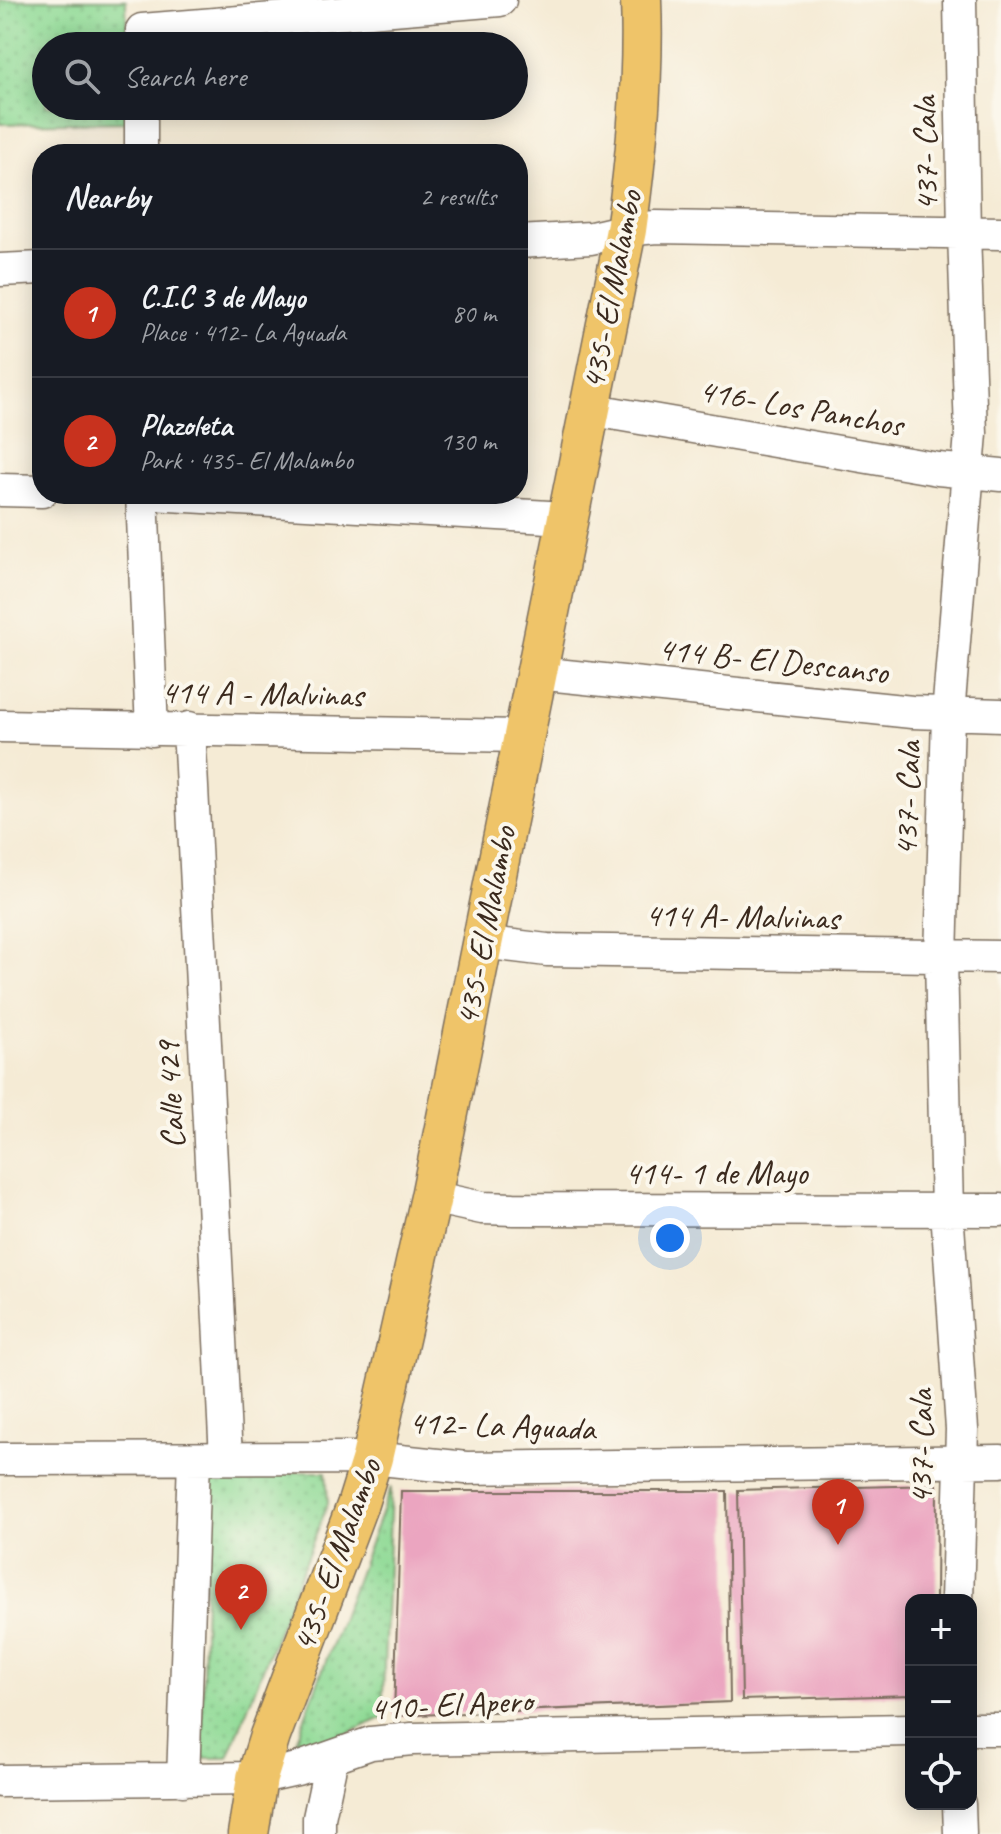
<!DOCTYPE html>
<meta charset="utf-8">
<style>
:root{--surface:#171b24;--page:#20242c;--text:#f1f3f6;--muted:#9ea1a6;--line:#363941;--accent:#c8321e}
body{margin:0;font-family:Caveat,sans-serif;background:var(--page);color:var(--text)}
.controls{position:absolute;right:24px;bottom:24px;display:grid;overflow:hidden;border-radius:16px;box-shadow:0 4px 20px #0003}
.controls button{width:72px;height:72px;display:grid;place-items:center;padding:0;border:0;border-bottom:2px solid var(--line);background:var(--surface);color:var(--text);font:40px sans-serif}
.you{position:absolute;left:670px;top:1238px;width:28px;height:28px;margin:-20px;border:6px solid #fff;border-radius:50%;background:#1a73e8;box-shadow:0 0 0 12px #1a73e833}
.badge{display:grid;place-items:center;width:52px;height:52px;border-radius:50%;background:var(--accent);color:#fff;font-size:26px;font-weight:700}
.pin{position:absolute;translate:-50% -66px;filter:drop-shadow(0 2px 4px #0008)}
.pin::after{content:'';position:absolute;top:42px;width:28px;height:24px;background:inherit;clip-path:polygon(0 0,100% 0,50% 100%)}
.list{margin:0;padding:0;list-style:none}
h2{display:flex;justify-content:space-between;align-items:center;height:104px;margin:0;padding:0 32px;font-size:34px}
h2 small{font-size:26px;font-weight:400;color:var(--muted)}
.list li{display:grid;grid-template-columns:52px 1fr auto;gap:24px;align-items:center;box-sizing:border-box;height:128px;padding:0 32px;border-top:2px solid var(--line)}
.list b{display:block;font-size:30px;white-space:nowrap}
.list p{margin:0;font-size:26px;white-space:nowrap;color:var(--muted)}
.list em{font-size:26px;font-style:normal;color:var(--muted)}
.icon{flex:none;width:44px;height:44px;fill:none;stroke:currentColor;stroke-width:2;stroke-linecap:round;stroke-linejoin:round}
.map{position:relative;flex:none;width:1001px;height:1834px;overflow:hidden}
.search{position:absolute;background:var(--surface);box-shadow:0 4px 20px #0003;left:32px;top:32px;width:496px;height:88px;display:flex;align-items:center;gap:20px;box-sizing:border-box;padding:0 28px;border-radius:44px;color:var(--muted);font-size:30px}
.panel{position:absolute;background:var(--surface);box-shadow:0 4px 20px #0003;left:32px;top:144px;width:496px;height:360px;border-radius:32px}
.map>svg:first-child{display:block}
.grass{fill:url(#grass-dots);stroke:#66825a;stroke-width:2}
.building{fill:#eba5c0}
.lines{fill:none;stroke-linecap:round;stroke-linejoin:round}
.minor-casing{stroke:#7c6e5e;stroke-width:35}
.major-casing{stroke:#7c6e5e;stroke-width:43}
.minor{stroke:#fff;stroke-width:32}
.major{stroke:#efc469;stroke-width:40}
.labels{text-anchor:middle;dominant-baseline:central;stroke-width:8;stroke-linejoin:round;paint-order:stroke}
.street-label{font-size:34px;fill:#3b2a1e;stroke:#fbf7ec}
</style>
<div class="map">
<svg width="1001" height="1834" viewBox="0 0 1001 1834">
<defs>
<pattern id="grass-dots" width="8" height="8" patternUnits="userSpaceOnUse" patternTransform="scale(2)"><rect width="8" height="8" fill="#90da96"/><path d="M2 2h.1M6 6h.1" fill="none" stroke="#7dbb81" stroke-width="1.8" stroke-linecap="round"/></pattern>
</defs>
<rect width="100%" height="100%" fill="#fbf7ec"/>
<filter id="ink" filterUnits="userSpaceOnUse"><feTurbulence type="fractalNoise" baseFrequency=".0125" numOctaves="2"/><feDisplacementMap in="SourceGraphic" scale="16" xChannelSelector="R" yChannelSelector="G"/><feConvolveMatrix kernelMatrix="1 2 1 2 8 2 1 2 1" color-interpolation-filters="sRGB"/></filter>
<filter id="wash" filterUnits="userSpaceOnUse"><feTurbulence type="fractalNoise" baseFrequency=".006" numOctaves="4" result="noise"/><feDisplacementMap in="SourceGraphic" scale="32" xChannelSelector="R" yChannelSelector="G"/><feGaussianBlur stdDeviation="1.8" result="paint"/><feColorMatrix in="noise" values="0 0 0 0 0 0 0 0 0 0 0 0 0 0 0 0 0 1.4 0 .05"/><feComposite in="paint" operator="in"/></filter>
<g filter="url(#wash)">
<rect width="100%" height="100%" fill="#f5ebd5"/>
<path class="grass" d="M0 0H126L127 46H46V106H129V122L0 124Z
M208 1472H326L328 1503 228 1758H201Z
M391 1487 382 1718 289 1760Z"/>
<g id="blocks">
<path class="building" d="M937 1485 936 1600H911V1695L742 1700 738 1490Z
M401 1491H727L730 1702 394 1716Z"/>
</g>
</g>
<g filter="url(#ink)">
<use href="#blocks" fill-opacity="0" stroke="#7c6e5e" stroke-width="2"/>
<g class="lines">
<g class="minor-casing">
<path id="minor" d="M142 30 500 0
M141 154V106
M518 242 591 238 626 230 656 227 1001 233
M0 270 42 268
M588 409 938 469 1001 475
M0 490 42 491
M142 494 152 730
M152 494 566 518
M537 673 912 712 1001 715
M0 726 523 736
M189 728 226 1458
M482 942 547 950 1001 957
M431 1197 482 1208 514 1209 1001 1210
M0 1459 372 1458 466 1468 1001 1461
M957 1600 962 1429 947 1210 941 958 948 715 971 433 964 233 960 0
M971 1729H1001
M183 1780 194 1459
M0 1781 257 1778 297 1769 371 1743 412 1739 911 1730
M959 1804 960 1834
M319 1834V1818L332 1757"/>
</g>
<g class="major-casing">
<path id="major" d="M248 1834 257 1778 270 1736 358 1503 372 1458 431 1197 626 230C637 153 644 77 641 0"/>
</g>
<use href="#minor" class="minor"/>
<use href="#major" class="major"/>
</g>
</g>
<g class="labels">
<g class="street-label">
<text transform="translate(925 154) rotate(-91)">437- Cala</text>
<text transform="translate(611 290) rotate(-79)">435- El Malambo</text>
<text transform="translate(801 407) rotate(10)">416- Los Panchos</text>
<text transform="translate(773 660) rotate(6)">414 B- El Descanso</text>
<text transform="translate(262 693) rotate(1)">414 A - Malvinas</text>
<text transform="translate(907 799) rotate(-88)">437- Cala</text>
<text transform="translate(742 916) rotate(1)">414 A- Malvinas</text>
<text transform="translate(485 926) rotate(-79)">435- El Malambo</text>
<text transform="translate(170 1095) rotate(-93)">Calle 429</text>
<text x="716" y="1172">414- 1 de Mayo</text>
<text transform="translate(502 1425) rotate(2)">412- La Aguada</text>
<text transform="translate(920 1447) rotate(-90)">437- Cala</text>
<text transform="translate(336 1555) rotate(-70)">435- El Malambo</text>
<text transform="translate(451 1704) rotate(-3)">410- El Apero</text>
</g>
</g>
</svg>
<div class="controls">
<button>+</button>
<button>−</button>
<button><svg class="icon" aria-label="locate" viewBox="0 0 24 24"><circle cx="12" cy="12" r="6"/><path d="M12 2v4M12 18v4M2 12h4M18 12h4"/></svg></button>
</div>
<div class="you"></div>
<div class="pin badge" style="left:838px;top:1545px">1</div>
<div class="pin badge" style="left:241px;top:1630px">2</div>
<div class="search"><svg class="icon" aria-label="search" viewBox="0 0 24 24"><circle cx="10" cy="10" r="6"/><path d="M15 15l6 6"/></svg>Search here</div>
<section class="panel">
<h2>Nearby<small>2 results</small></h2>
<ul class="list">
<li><span class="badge">1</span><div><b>C.I.C 3 de Mayo</b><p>Place · 412- La Aguada</p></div><em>80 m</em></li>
<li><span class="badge">2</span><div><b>Plazoleta</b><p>Park · 435- El Malambo</p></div><em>130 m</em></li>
</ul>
</section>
</div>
